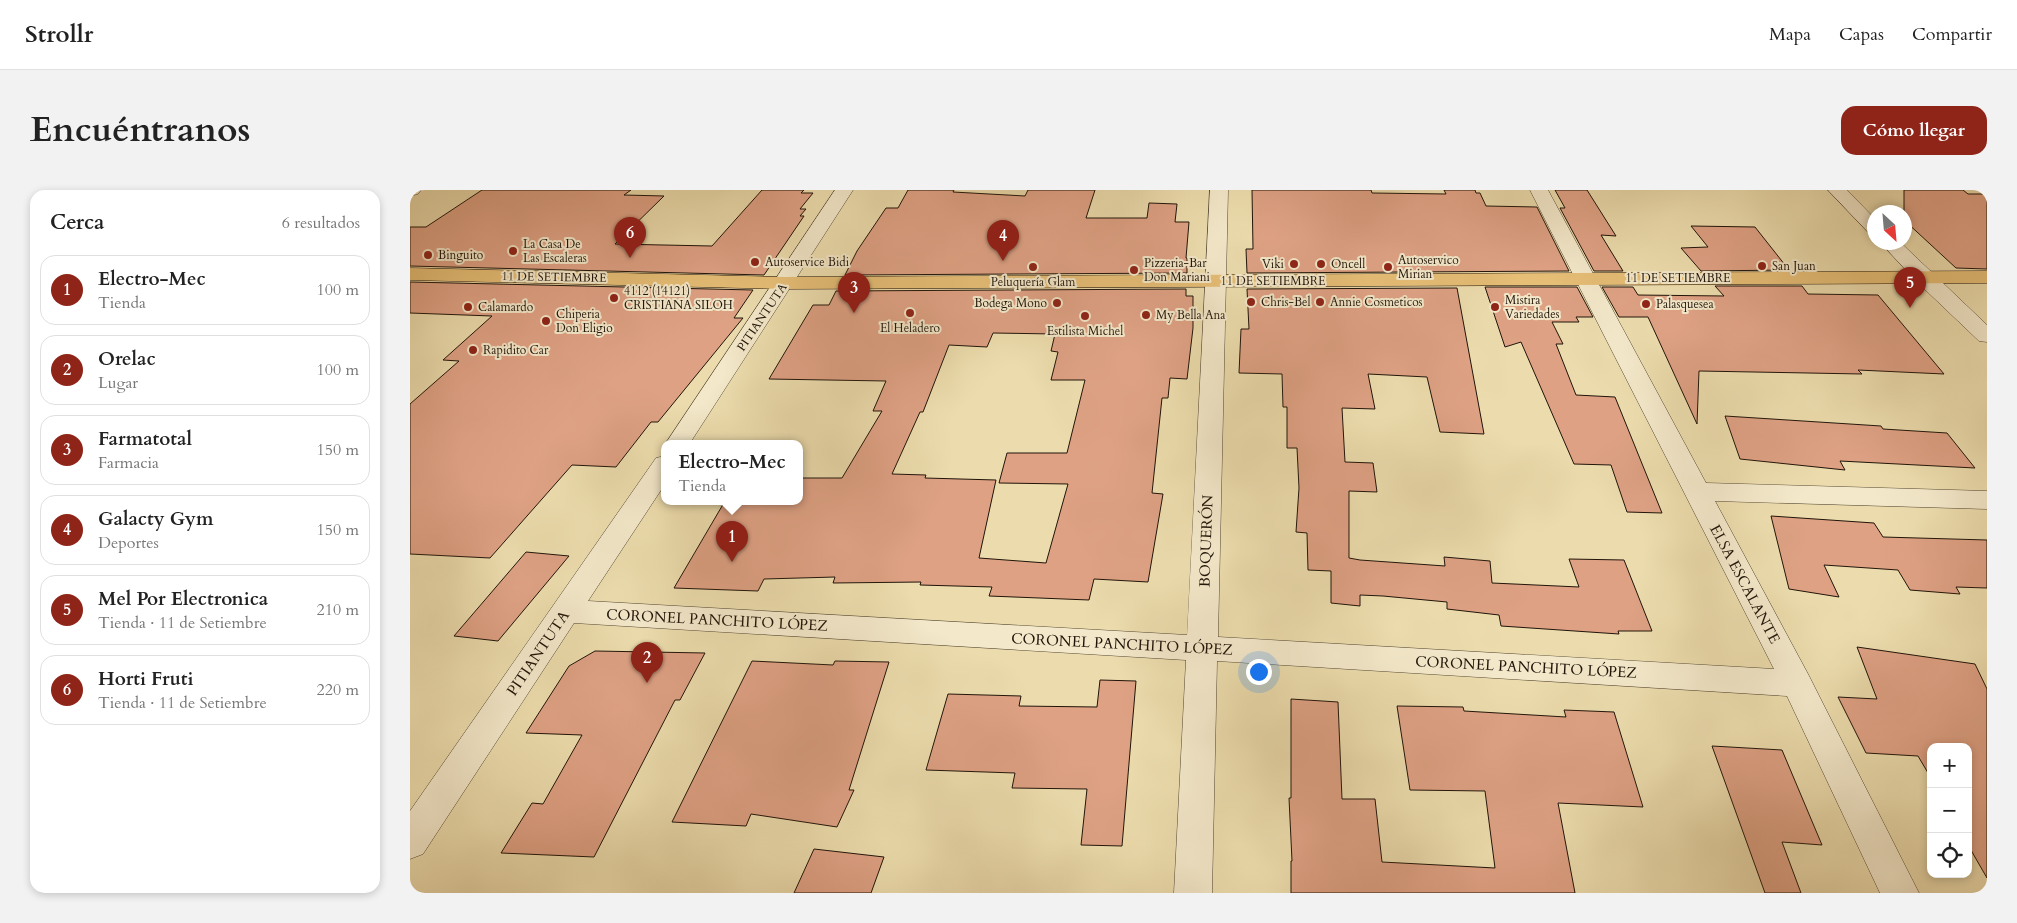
<!DOCTYPE html>
<html lang="es">
<meta charset="utf-8">
<style>
:root{--surface:#fff;--page:#f2f2f2;--text:#222;--muted:#767676;--line:#e0e0e0;--accent:#8f2418}
body{margin:0;font-family:Cardo,serif;background:var(--page);color:var(--text)}
.controls{position:absolute;right:15px;bottom:15px;display:grid;overflow:hidden;border-radius:10px;box-shadow:0 2px 8px #0003}
.controls button{width:45px;height:45px;display:grid;place-items:center;padding:0;border:0;border-bottom:1px solid var(--line);background:var(--surface);color:var(--text);font:25px sans-serif}
.compass{position:absolute;left:1457px;top:15px;width:45px;height:45px;border-radius:50%;background:var(--surface);box-shadow:0 2px 8px #0003;rotate:154deg}
.you{position:absolute;left:848px;top:481px;width:18px;height:18px;margin:-12px;border:4px solid #fff;border-radius:50%;background:#1a73e8;box-shadow:0 0 0 8px #1a73e833}
.badge{display:grid;place-items:center;width:32px;height:32px;border-radius:50%;background:var(--accent);color:#fff;font-size:16px;font-weight:700}
.pin{position:absolute;translate:-50% -41px;filter:drop-shadow(0 1px 2px #0008)}
.pin::after{content:'';position:absolute;top:26px;width:18px;height:15px;background:inherit;clip-path:polygon(0 0,100% 0,50% 100%)}
.popup{position:absolute;left:251px;top:250px;width:142px;height:65px;box-sizing:border-box;display:grid;place-content:center;border-radius:10px;background:var(--surface);filter:drop-shadow(0 1px 4px #0005);font-size:16px;white-space:nowrap;color:var(--muted)}
.popup b{font-size:19px;color:var(--text)}
.popup::after{content:'';position:absolute;left:50%;top:100%;margin-left:-10px;border:10px solid transparent;border-top-color:var(--surface)}
.list{margin:0;padding:0;list-style:none}
h2{display:flex;justify-content:space-between;align-items:center;height:65px;margin:0;padding:0 20px;font-size:21px}
h2 small{font-size:16px;font-weight:400;color:var(--muted)}
.list li{display:grid;grid-template-columns:32px 1fr auto;gap:15px;align-items:center;box-sizing:border-box;height:70px;margin:0 10px 10px;padding:0 10px;border:1px solid var(--line);border-radius:15px}
.list b{display:block;font-size:19px;white-space:nowrap}
.list p{margin:0;font-size:16px;white-space:nowrap;color:var(--muted)}
.list em{font-size:16px;font-style:normal;color:var(--muted)}
.icon{flex:none;width:28px;height:28px;fill:none;stroke:currentColor;stroke-width:2;stroke-linecap:round;stroke-linejoin:round}
.map{position:relative;flex:none;width:1577px;height:703px;overflow:hidden;border-radius:15px}
header{display:flex;align-items:center;gap:30px;box-sizing:border-box;height:70px;padding:0 25px;background:var(--surface);border-bottom:1px solid var(--line)}
header strong{font-size:24px}
nav{display:flex;gap:28px;margin-inline-start:auto;font-size:18px}
.intro{display:flex;align-items:center;justify-content:space-between;box-sizing:border-box;height:120px;padding:0 30px}
h1{margin:0;font-size:35px}
.button{padding:12px 22px;border-radius:15px;background:var(--accent);color:#fff;font-size:18px;font-weight:700}
main{display:flex;gap:30px;padding:0 30px}
aside{flex:1;background:var(--surface);border-radius:15px;box-shadow:0 2px 8px #0003}
.map>svg:first-child{display:block}
.building{fill:#dea184;stroke:#201409;fill-rule:evenodd}
.lines{fill:none;stroke-linecap:round;stroke-linejoin:round}
.minor-casing{stroke:#534632;stroke-width:1}
.major-casing{stroke:#201409;stroke-width:1}
.minor{fill:#f3e8ca;fill-rule:evenodd}
.major{fill:#e6be76;fill-rule:evenodd}
.poi-dot{fill:#8f2418;stroke:#f3e8ca;stroke-width:2}
.labels{text-anchor:middle;dominant-baseline:central;stroke-width:4;stroke-linejoin:round;paint-order:stroke}
.far-poi-label{font-size:12px;fill:#201409;stroke:#f3e8ca;text-anchor:start}
.far-street-label{font-size:12px;fill:#201409;stroke:#f3e8ca}
.street-label{font-size:15px;fill:#201409;stroke:#f3e8ca}
</style>
<header>
<strong>Strollr</strong>
<nav><a>Mapa</a><a>Capas</a><a>Compartir</a></nav>
</header>
<div class="intro"><h1>Encuéntranos</h1><a class="button">Cómo llegar</a></div>
<main>
<aside>
<h2>Cerca<small>6 resultados</small></h2>
<ul class="list">
<li><span class="badge">1</span><div><b>Electro-Mec</b><p>Tienda</p></div><em>100 m</em></li>
<li><span class="badge">2</span><div><b>Orelac</b><p>Lugar</p></div><em>100 m</em></li>
<li><span class="badge">3</span><div><b>Farmatotal</b><p>Farmacia</p></div><em>150 m</em></li>
<li><span class="badge">4</span><div><b>Galacty Gym</b><p>Deportes</p></div><em>150 m</em></li>
<li><span class="badge">5</span><div><b>Mel Por Electronica</b><p>Tienda · 11 de Setiembre</p></div><em>210 m</em></li>
<li><span class="badge">6</span><div><b>Horti Fruti</b><p>Tienda · 11 de Setiembre</p></div><em>220 m</em></li>
</ul>
</aside>
<div class="map">
<svg width="1577" height="703" viewBox="0 0 1577 703">
<rect width="100%" height="100%" fill="#ecdcad"/>
<filter id="stains"><feTurbulence type="fractalNoise" baseFrequency=".004" numOctaves="4"/><feColorMatrix values="0 0 0 0 .2 0 0 0 0 .09 0 0 0 0 .02 0 0 0 .5 -.17"/></filter>
<radialGradient id="worn" r=".72"><stop offset=".6" stop-color="#630" stop-opacity="0"/><stop offset="1" stop-color="#630" stop-opacity=".3"/></radialGradient>
<path class="building" d="M72 0H221L214 5 254 6 205 54 302 56 352 0H394L391 3H403L390 19H396L390 26H394L354 85 0 76V37H16Z
M498 0H544L543 2 615 6 618 0H685L676 28H737L739 13 767 14 765 32H779L776 68H777V83L435 85 447 61 476 18H488Z
M842 0H961L962 3 1036 4 1034 0H1065L1066 3H1070L1076 16 1127 17 1159 81 837 83 836 59H843Z
M1145 0H1177L1206 46 1191 45 1213 81H1184L1150 18H1155Z
M1494 0H1553L1558 4H1577V79L1546 78 1494 30Z
M1281 36 1345 37 1379 80 1291 81 1271 58 1298 57Z
M0 92 343 100 324 128H333L248 232H241L206 277 162 275 80 368 0 364V214L49 171 33 170 82 126 0 123Z
M1305 96H1392L1398 104 1468 105 1534 184 1448 180 1452 184 1289 181 1287 234 1238 127H1209L1192 97H1223L1228 105 1314 106Z
M1075 97H1167L1183 127H1166L1169 132H1142L1153 154H1146L1166 205 1205 207 1252 323 1217 322 1201 275 1164 274 1111 152 1095 157Z
M1047 98 1074 244 1030 242 1017 187 958 184 965 219 932 218 935 272 963 273 967 302 939 301V368L950 370 1035 376 1034 367 1080 371 1082 393 1169 397 1159 369 1214 370 1242 441H1208L1209 444 1091 436 1089 425 1037 419V412L973 406 950 405V416L921 413V381L898 380 897 343 886 342 889 298 887 258H877V217H873L872 184 829 183 831 139H839L837 99Z
M776 99V106H783V138L777 189 760 188 758 208H752L742 303 753 304 738 392 684 389 679 410 579 406 582 397 510 395 511 392 423 393 425 387 354 389 348 401 264 398 315 311H390V288H432L472 221H463L476 191 359 189 403 115H419L426 101ZM583 143 645 144 641 161 648 162 641 190H675L657 263H597L589 293 658 294 636 373 569 368 586 290 515 288 516 285 482 284 510 222H513L539 155 577 157Z
M1315 226 1471 236 1473 239 1537 243 1565 278 1430 271 1435 280 1330 269Z
M1361 326 1464 333 1473 347 1577 350V398L1546 397 1550 404 1500 400 1488 380 1414 375 1429 407 1379 399Z
M116 362 159 366 88 451 44 446Z
M1447 457 1565 474 1577 499V688L1558 655V557H1521V588L1508 566 1456 563 1428 507 1467 509Z
M185 461 295 463 270 510H265L184 667 91 663 122 613 133 614 172 545 116 543 159 476Z
M342 471 423 475 425 471 479 472 439 600H444L427 637 341 624 336 636 262 632Z
M690 490 726 491 712 656 671 655 677 599 602 598 605 583 516 580 538 504 611 506 609 516 687 517Z
M881 509 928 512 932 609H965L972 672 1085 678 1075 601 1000 600 987 516 1053 517 1054 521 1156 527 1154 520 1204 522 1233 617 1148 613 1165 703H881V671H882L879 608H881Z
M1302 556 1372 560 1412 655 1372 652 1391 703H1355Z
M404 659 474 667 461 703H384Z"/>
<g class="lines">
<g class="minor-casing">
<path id="minor" d="M0 0H11L8 4 0 6Z
M425 0H443L280 253H256Z
M800 0H818L808 447 1364 479 1120 0H1138L1296 293 1577 301V319L1305 311 1398 484 1509 703H1470L1377 506 807 471 802 703H764L776 470 164 433 13 664 0 669V621L246 268 255 266V294L178 411 777 445Z
M1418 0H1437L1464 28V43L1458 42Z
M1470 52H1490L1577 135V152L1569 151 1506 91Z"/>
</g>
<g class="major-casing">
<path id="major" d="M0 78 375 87 1577 81V93L375 99 0 90Z"/>
</g>
<use href="#minor" class="minor"/>
<use href="#major" class="major"/>
</g>
<g class="poi-dot">
<circle cx="103" cy="61" r="5"/>
<circle cx="18" cy="65" r="5"/>
<circle cx="345" cy="72" r="5"/>
<circle cx="884" cy="74" r="5"/>
<circle cx="911" cy="74" r="5"/>
<circle cx="1352" cy="76" r="5"/>
<circle cx="623" cy="77" r="5"/>
<circle cx="978" cy="77" r="5"/>
<circle cx="724" cy="80" r="5"/>
<circle cx="204" cy="108" r="5"/>
<circle cx="841" cy="112" r="5"/>
<circle cx="910" cy="112" r="5"/>
<circle cx="647" cy="113" r="5"/>
<circle cx="1236" cy="114" r="5"/>
<circle cx="58" cy="117" r="5"/>
<circle cx="1085" cy="117" r="5"/>
<circle cx="500" cy="123" r="5"/>
<circle cx="736" cy="125" r="5"/>
<circle cx="675" cy="126" r="5"/>
<circle cx="136" cy="131" r="5"/>
<circle cx="63" cy="160" r="5"/>
</g>
<g class="labels">
<g class="far-poi-label">
<text x="113" y="54">La Casa De<tspan x="113" dy="14">Las Escaleras</tspan></text>
<text x="28" y="65">Binguito</text>
<text x="988" y="70">Autoservico<tspan x="988" dy="14">Mirian</tspan></text>
<text x="355" y="72">Autoservice Bidi</text>
<text x="734" y="73">Pizzeria-Bar<tspan x="734" dy="14">Don Mariani</tspan></text>
<text x="874" y="74" text-anchor="end">Viki</text>
<text x="921" y="74">Oncell</text>
<text x="1362" y="76">San Juan</text>
<text x="623" y="92" text-anchor="middle">Peluquería Glam</text>
<text x="214" y="101">4112 (14121)<tspan x="214" dy="14">CRISTIANA SILOH</tspan></text>
<text x="1095" y="110">Mistira<tspan x="1095" dy="14">Variedades</tspan></text>
<text x="851" y="112">Chris-Bel</text>
<text x="920" y="112">Annie Cosmeticos</text>
<text x="637" y="113" text-anchor="end">Bodega Mono</text>
<text x="1246" y="114">Palasquesea</text>
<text x="68" y="117">Calamardo</text>
<text x="146" y="124">Chiperia<tspan x="146" dy="14">Don Eligio</tspan></text>
<text x="746" y="125">My Bella Ana</text>
<text x="500" y="138" text-anchor="middle">El Heladero</text>
<text x="675" y="141" text-anchor="middle">Estilista Michel</text>
<text x="73" y="160">Rapidito Car</text>
</g>
<g class="far-street-label">
<text transform="translate(144 87) rotate(1)">11 DE SETIEMBRE</text>
<text x="1268" y="88">11 DE SETIEMBRE</text>
<text x="863" y="91">11 DE SETIEMBRE</text>
<text transform="translate(352 127) rotate(-56)">PITIANTUTA</text>
</g>
<g class="street-label">
<text transform="translate(796 351) rotate(-88)">BOQUERÓN</text>
<text transform="translate(1335 394) rotate(62)">ELSA ESCALANTE</text>
<text transform="translate(307 430) rotate(3)">CORONEL PANCHITO LÓPEZ</text>
<text transform="translate(712 454) rotate(3)">CORONEL PANCHITO LÓPEZ</text>
<text transform="translate(128 463) rotate(-56)">PITIANTUTA</text>
<text transform="translate(1116 477) rotate(3)">CORONEL PANCHITO LÓPEZ</text>
</g>
</g>
<rect width="100%" height="100%" filter="url(#stains)"/>
<rect width="100%" height="100%" fill="url(#worn)"/>
</svg>
<div class="controls">
<button>+</button>
<button>−</button>
<button><svg class="icon" aria-label="locate" viewBox="0 0 24 24"><circle cx="12" cy="12" r="6"/><path d="M12 2v4M12 18v4M2 12h4M18 12h4"/></svg></button>
</div>
<svg class="compass" viewBox="-18 -18 36 36"><path d="M0-13l5 13h-10z" fill="#e53935"/><path d="M0 13l5-13h-10z" fill="#767676"/></svg>
<div class="you"></div>
<div class="pin badge" style="left:322px;top:372px">1</div>
<div class="popup"><b>Electro-Mec</b>Tienda</div>
<div class="pin badge" style="left:237px;top:493px">2</div>
<div class="pin badge" style="left:444px;top:123px">3</div>
<div class="pin badge" style="left:593px;top:71px">4</div>
<div class="pin badge" style="left:1500px;top:118px">5</div>
<div class="pin badge" style="left:220px;top:68px">6</div>
</div>
</main>
